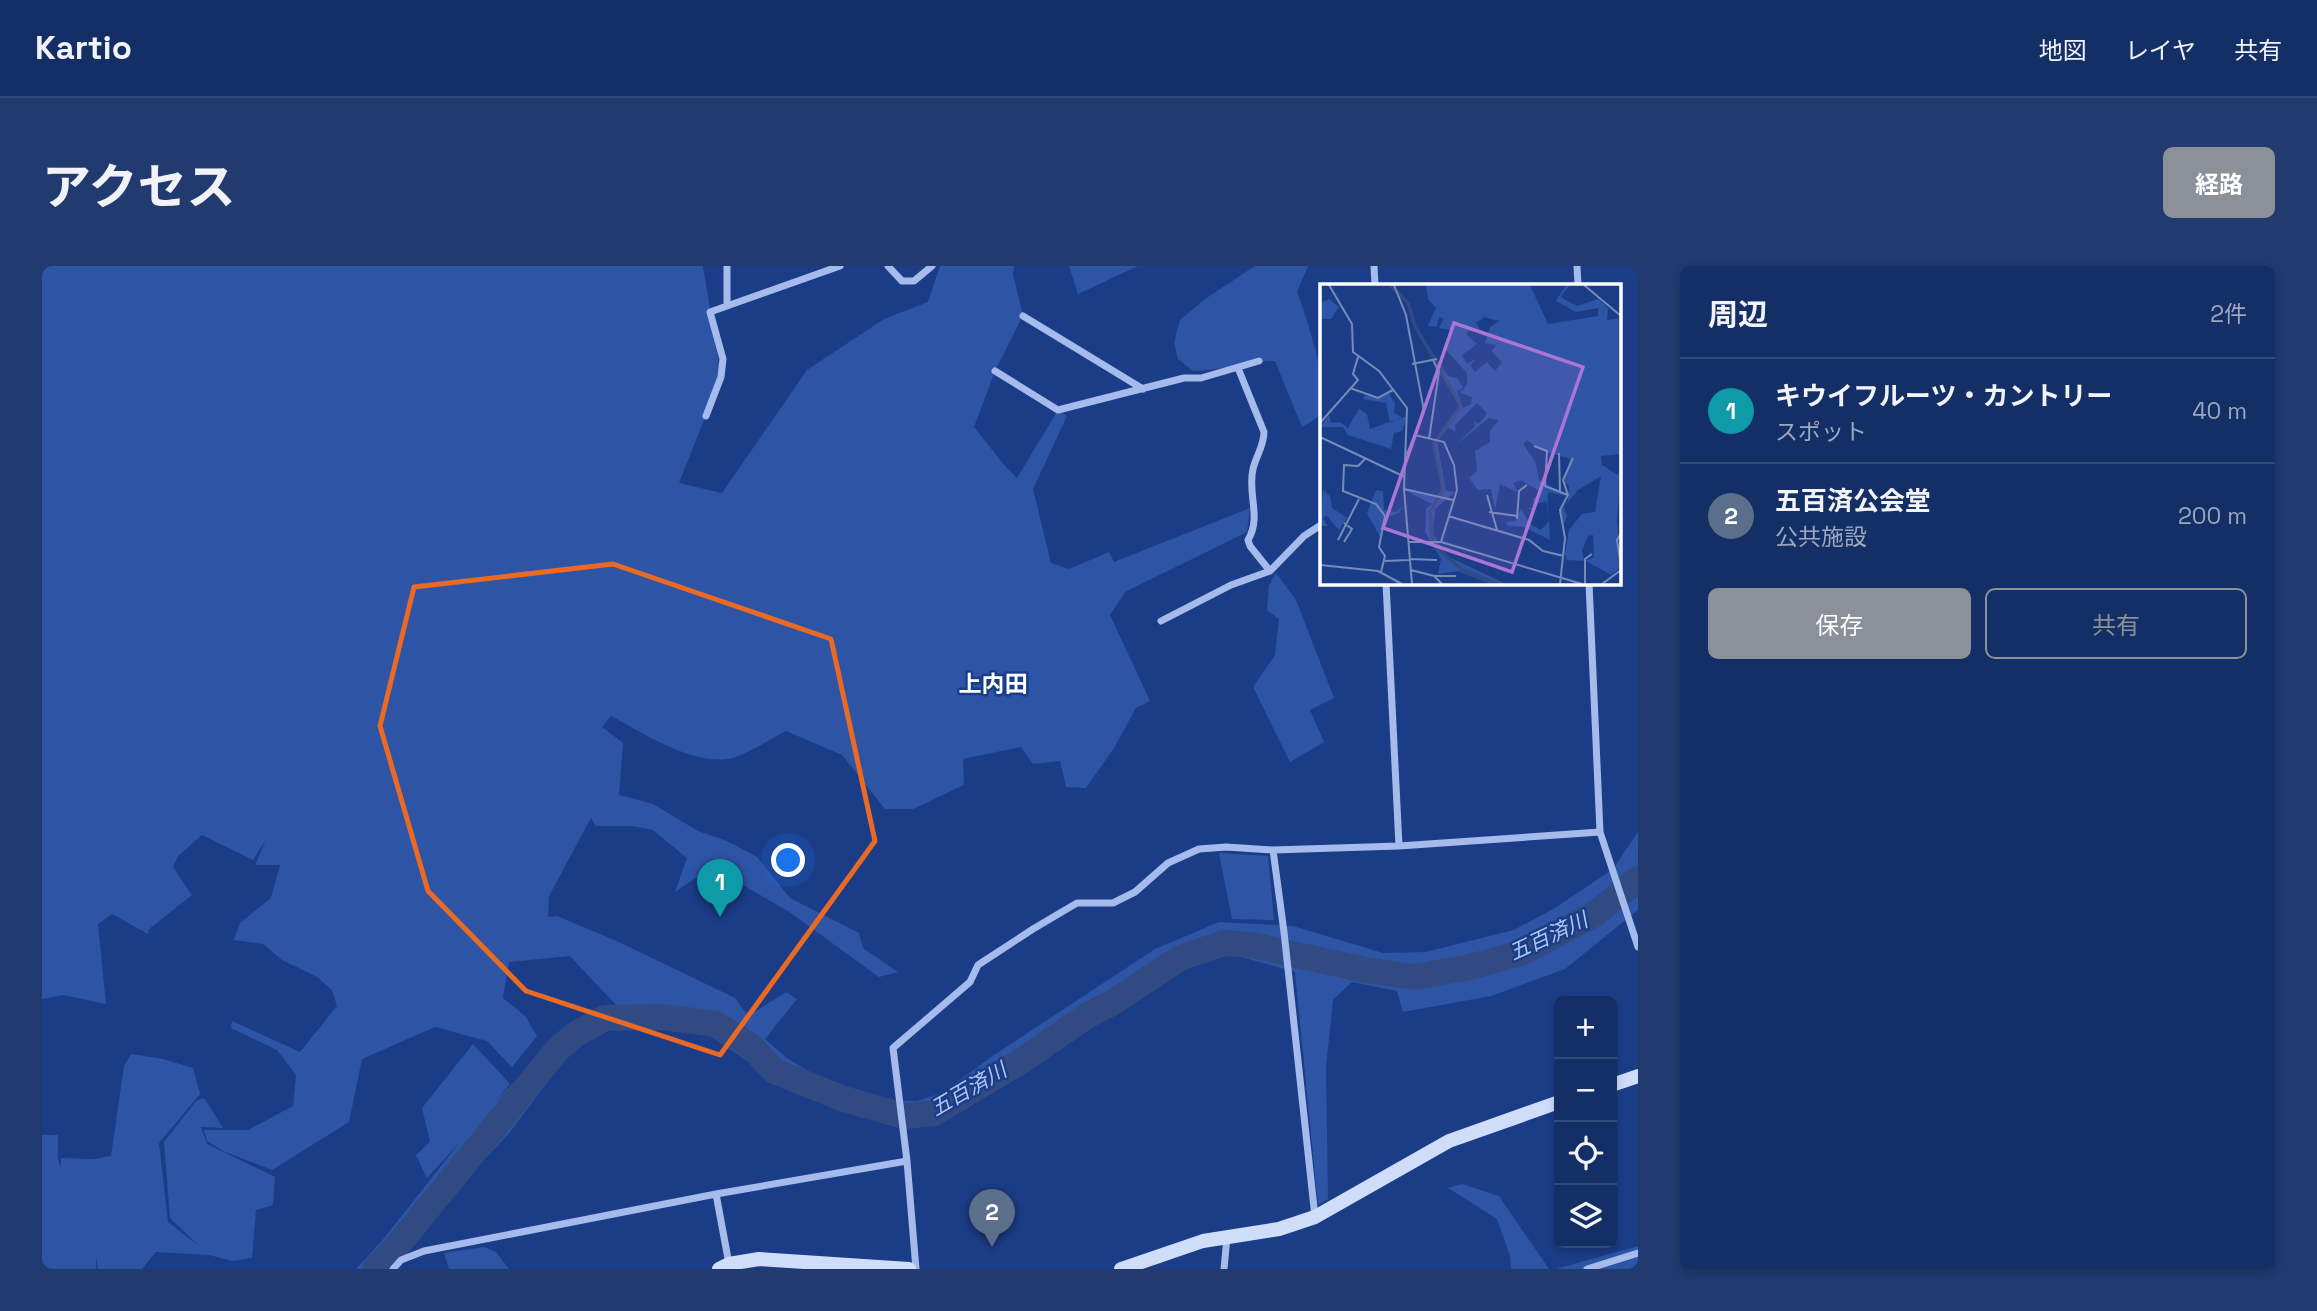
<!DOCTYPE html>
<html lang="ja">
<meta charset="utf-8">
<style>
:root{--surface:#142e66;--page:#213a6f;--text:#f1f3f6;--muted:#9da8bf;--line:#334a7a;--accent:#8c9099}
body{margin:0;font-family:"Space Grotesk","Noto Sans JP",sans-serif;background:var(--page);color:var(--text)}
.controls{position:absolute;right:21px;bottom:21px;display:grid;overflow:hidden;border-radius:10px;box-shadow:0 4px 10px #0003}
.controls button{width:63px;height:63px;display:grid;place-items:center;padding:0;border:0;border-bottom:2px solid var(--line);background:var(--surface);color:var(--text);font:35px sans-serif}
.you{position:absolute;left:747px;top:595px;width:24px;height:24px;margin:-18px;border:5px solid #fff;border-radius:50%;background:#1a73e8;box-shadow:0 0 0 10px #1a73e833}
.badge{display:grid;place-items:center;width:46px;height:46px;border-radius:50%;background:var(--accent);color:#fff;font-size:23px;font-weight:700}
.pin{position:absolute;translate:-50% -58px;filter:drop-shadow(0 2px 4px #0008)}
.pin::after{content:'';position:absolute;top:37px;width:24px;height:21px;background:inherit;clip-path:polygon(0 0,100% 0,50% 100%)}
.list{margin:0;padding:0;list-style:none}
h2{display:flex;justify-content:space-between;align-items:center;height:91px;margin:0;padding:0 28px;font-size:30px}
h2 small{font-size:23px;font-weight:400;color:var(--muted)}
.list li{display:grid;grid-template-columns:46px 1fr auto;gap:21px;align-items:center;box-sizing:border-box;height:105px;padding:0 28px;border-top:2px solid var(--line)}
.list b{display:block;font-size:26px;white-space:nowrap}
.list p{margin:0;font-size:23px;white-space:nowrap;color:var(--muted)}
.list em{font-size:23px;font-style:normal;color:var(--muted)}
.actions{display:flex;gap:14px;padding:21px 28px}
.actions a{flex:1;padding:16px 0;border:2px solid var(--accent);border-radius:10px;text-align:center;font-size:24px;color:var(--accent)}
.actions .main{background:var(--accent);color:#fff}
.icon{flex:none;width:38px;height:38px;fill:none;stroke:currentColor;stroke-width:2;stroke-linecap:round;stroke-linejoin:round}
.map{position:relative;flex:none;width:1596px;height:1003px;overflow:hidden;border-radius:10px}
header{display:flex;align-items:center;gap:42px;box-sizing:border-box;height:98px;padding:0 35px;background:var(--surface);border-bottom:2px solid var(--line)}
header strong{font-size:33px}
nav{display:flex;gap:38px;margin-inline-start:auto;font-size:24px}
.intro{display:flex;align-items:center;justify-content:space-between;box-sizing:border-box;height:168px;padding:0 42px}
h1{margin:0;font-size:49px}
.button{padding:18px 32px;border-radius:10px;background:var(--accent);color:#fff;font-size:24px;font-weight:700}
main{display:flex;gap:42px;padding:0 42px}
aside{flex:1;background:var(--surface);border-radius:10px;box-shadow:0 4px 10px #0003}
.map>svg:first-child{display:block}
.green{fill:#2e54a6}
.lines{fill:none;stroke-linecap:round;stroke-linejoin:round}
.river{stroke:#324a82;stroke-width:26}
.street{stroke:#a4bbec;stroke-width:7}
.secondary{stroke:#d0ddf9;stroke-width:14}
.marked{fill:none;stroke:#ea6a24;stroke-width:5;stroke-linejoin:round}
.labels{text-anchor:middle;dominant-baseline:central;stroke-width:5;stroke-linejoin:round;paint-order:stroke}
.water-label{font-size:21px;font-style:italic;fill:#b0c6f4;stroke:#1b3d88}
.quarter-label{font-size:23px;font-weight:bold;fill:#fff;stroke:#1b3d88}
.inset-river{fill:none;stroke:#324a82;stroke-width:3.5}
.inset-road{fill:none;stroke:#768bb8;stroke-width:2}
.view{fill:#a976d5;fill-opacity:0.15;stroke:#a976d5;stroke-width:3.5}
.inset-edge{fill:none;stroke:#fff;stroke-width:3.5}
</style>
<header>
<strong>Kartio</strong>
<nav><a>地図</a><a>レイヤ</a><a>共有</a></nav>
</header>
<div class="intro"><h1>アクセス</h1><a class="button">経路</a></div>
<main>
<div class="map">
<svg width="1596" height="1003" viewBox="0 0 1596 1003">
<rect width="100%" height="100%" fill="#1b3d88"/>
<path class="green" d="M0 0H661L679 111 637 217 680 227 765 104 842 53 886 36 898 0H972L971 9 981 49 953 105 932 161 963 200 975 212 1016 144 1025 150 991 223 1009 297 1027 303 1067 286 1072 296 1208 242 1205 266 1083 326 1068 349 1108 435 1094 442 1072 482 1044 522 1024 521 1018 495 991 498 979 481 921 493 922 519 871 543H843L800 489 744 465C730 472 699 492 685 493 648 498 601 467 569 450L560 461 581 477 577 529 611 538 656 565 685 575 715 591 748 632 817 667 821 682 856 706 837 711 746 645 676 605 652 613 633 626 645 592 611 564 591 560H554L549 552 507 630 506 651 515 650 579 677 693 732 706 750 744 726 755 733 723 773 745 792 812 834 875 835 900 827 949 791 1113 683 1177 656 1251 660 1341 687 1384 686 1472 664 1513 642 1571 603 1596 566V644L1523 703 1449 730 1361 746 1355 725 1310 716 1291 734 1284 801 1286 933 1276 939 1253 706 1189 688 1134 705 1042 765 902 848 870 855H844L823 850 742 820 658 763 614 757 558 764 524 791 468 866 341 1003H314L339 976 418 876 385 912 374 889 388 876 380 842 431 778 468 818 453 836 515 770 574 739 528 690 467 696 461 732 483 750 495 770 470 801 445 775 393 761 320 793 307 856 230 904 181 885 165 875 162 864H206L251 840 254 809 235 784 189 762 190 755 258 786 295 740 290 724 275 711 240 694 221 678 192 674 198 657 229 632 238 599H213L224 574 211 594 160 569 136 590 131 601 150 629 107 663 106 668 70 648 56 658 64 738 22 729 0 733Z
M1027 0H1096L1036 28Z
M1213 0H1266L1255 26C1264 50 1290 126 1278 148 1274 154 1266 157 1260 161L1233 95C1205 95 1179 105 1151 105L1136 93 1132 77 1138 54 1163 33Z
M1234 307 1254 334 1292 432 1268 444 1282 476 1248 496 1211 421 1233 389 1237 353 1225 344 1227 319Z
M1177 587 1226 590 1232 654 1190 653Z
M89 788 121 793 151 802 158 828 117 877 126 956 157 980 128 952 122 876 155 834 162 832 181 862 159 861 165 878 233 911 231 939 214 944 210 992 191 995 167 989 114 986 100 1003H56L54 990V1003H0V869H16V893L19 902V892L52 893 69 890 82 800Z
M1420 918 1457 930 1507 1003H1469L1468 990 1455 953 1406 922Z
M1596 980V1003H1514Z
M442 981 454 986 467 1003H407L402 987Z"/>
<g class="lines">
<path class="river" d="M333 1003 356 979 516 783 534 768 563 752 620 751 674 758 710 781 732 805 802 833 862 850 892 847 981 794 1046 749 1070 737 1138 692 1182 677 1210 679 1323 704 1373 711 1428 701 1479 687 1553 648 1596 613"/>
<path class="street" d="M846 0 860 15H872L890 0
M1332 0 1333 19
M1535 0 1536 19
M685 40V0
M981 50 1101 123
M1196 102 1222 166C1222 180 1214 190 1211 203 1205 228 1220 251 1206 274L1208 280 1228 305
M953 105 1016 144 1142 112H1159L1217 95
M664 150 679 111 681 93 668 46 798 0
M1344 317 1357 580
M1547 317 1558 566 1596 681
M1119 355 1189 319 1228 305 1262 270 1279 259
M1231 584 1242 666 1273 951
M674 928 687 998
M351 1003 359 994 382 985 674 928 865 895
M874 1003 865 895 851 782 928 716 936 699 991 663 1035 637H1071L1093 626 1126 597 1157 583 1184 581 1231 584 1357 580 1558 566
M1182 1003 1185 971
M1545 1003 1596 987"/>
<path class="secondary" d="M1570 819 1596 810
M677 1003 687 998 717 993 867 1003
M1079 1003 1161 975 1237 963 1273 951 1407 875 1517 836"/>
</g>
<path class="marked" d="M571 298 789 373 833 575 678 789 484 725 386 625 338 460 372 321Z"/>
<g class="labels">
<g class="water-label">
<text transform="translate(1506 670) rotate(-25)">五百済川</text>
<text transform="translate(926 823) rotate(-30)">五百済川</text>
</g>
<g class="quarter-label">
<text x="951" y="418">上内田</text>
</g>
</g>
<g transform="translate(1278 18)">
<rect width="301" height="301" fill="#1b3d88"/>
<path d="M106 1H210L228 40 278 32V24L256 28 236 17 246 1H250L241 12 244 15 257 22 278 15 288 24 287 36 301 34V170L281 172 282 181 298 191 301 185 297 236 301 283 291 291 266 277 274 273 273 251 268 252 262 266 264 277 247 276 245 270 249 246 262 230 275 228 281 192 258 206 244 223 247 232 243 242 241 226 248 217 249 202 243 198 250 175 218 165 207 156 203 160 215 177 219 196 247 212 228 208 227 237V217L218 219 215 226 206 224H214L213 215 221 208 201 196 193 199 198 208 180 200 175 226 171 205 158 206 149 194 157 187 155 167 170 158V147L179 136 169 134 134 162 155 143 154 137 158 140 164 134 167 129 157 119 135 141 136 147 128 144 117 158 126 207 135 208 115 225 113 249 125 271 186 300H171L138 287 118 290 121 275 105 248 106 225 112 220 86 207 116 213 122 206 114 157 135 134 140 121 95 45 88 20 80 12 91 23 96 43 128 92 138 95 143 104 137 107 143 124 151 120 152 113 139 108 143 106 147 100V89L126 66 131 46 119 44 124 34 119 33 117 43 108 42 116 24 108 15ZM164 33 179 37 170 43 165 59 176 61 172 67 182 78 175 87 167 78 155 88 150 81 157 74 147 80 142 71 157 60 146 50 152 43 160 46 156 39ZM9 15 19 23 11 35H0V19ZM69 110 75 119 74 129 82 133 70 139 66 119 43 115 45 111 58 114ZM39 125 47 130 50 145 87 132 82 147 74 149 71 165 28 151 23 143H0L9 131 11 139 20 138 28 144ZM3 206 10 212 12 224 27 234 19 246 6 231 3 235 8 242H0ZM56 206 63 207 64 226 76 228 82 223 79 229 67 233 61 255 47 229ZM201 225 210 240 221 246 229 237 230 256 204 243 188 242 186 238 196 237Z" fill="#2e54a6" fill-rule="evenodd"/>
<path class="inset-river" d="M70 1 88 19 95 42 141 122 114 160 123 205 110 228 113 260 142 286 178 300"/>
<path class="inset-road" d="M9 1 32 40 33 68 59 87 87 124 84 205 92 300M74 1 86 31 104 127 87 170M264 1 301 32M92 80 117 75M30 104 58 114 73 106M0 139 38 96 33 90 38 73M95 151 124 158 134 181 137 206 121 258M0 153 85 193M109 155 119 88 113 76M214 162 227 167 225 202 248 211M239 169 240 208M46 174 38 182 24 181 23 207 56 220 65 232 59 263 65 272 61 288M84 205 133 216M167 211 177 246M169 228 197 232M128 232 209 256 223 267 244 272M197 235 199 207 207 201M301 249 297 256 301 283M18 256 39 215M24 258 32 245 24 239M88 258H121L262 300M89 275 117 276M65 277 89 276M0 281 58 287 82 300M91 286 114 292 122 300M114 292H136M240 300 245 254 240 226 248 211 243 196 253 174M265 300V275L272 270M282 300 301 286"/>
<path class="view" d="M134 39 263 83 192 288 63 244Z"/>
<rect width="301" height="301" class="inset-edge"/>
</g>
</svg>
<div class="controls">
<button>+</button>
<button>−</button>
<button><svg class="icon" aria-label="locate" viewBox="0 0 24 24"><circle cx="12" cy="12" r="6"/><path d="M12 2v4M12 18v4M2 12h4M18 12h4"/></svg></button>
<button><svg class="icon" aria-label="layers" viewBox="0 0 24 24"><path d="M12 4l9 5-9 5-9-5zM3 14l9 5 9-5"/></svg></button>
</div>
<div class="you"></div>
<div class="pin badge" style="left:678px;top:651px;background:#0f9aa8">1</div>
<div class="pin badge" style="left:950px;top:981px;background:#5c6f8a">2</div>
</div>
<aside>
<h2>周辺<small>2件</small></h2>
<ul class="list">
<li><span class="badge" style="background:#0f9aa8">1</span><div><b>キウイフルーツ・カントリー</b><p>スポット</p></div><em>40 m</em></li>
<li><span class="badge" style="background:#5c6f8a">2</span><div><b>五百済公会堂</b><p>公共施設</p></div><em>200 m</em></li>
</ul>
<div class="actions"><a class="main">保存</a><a>共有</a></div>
</aside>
</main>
